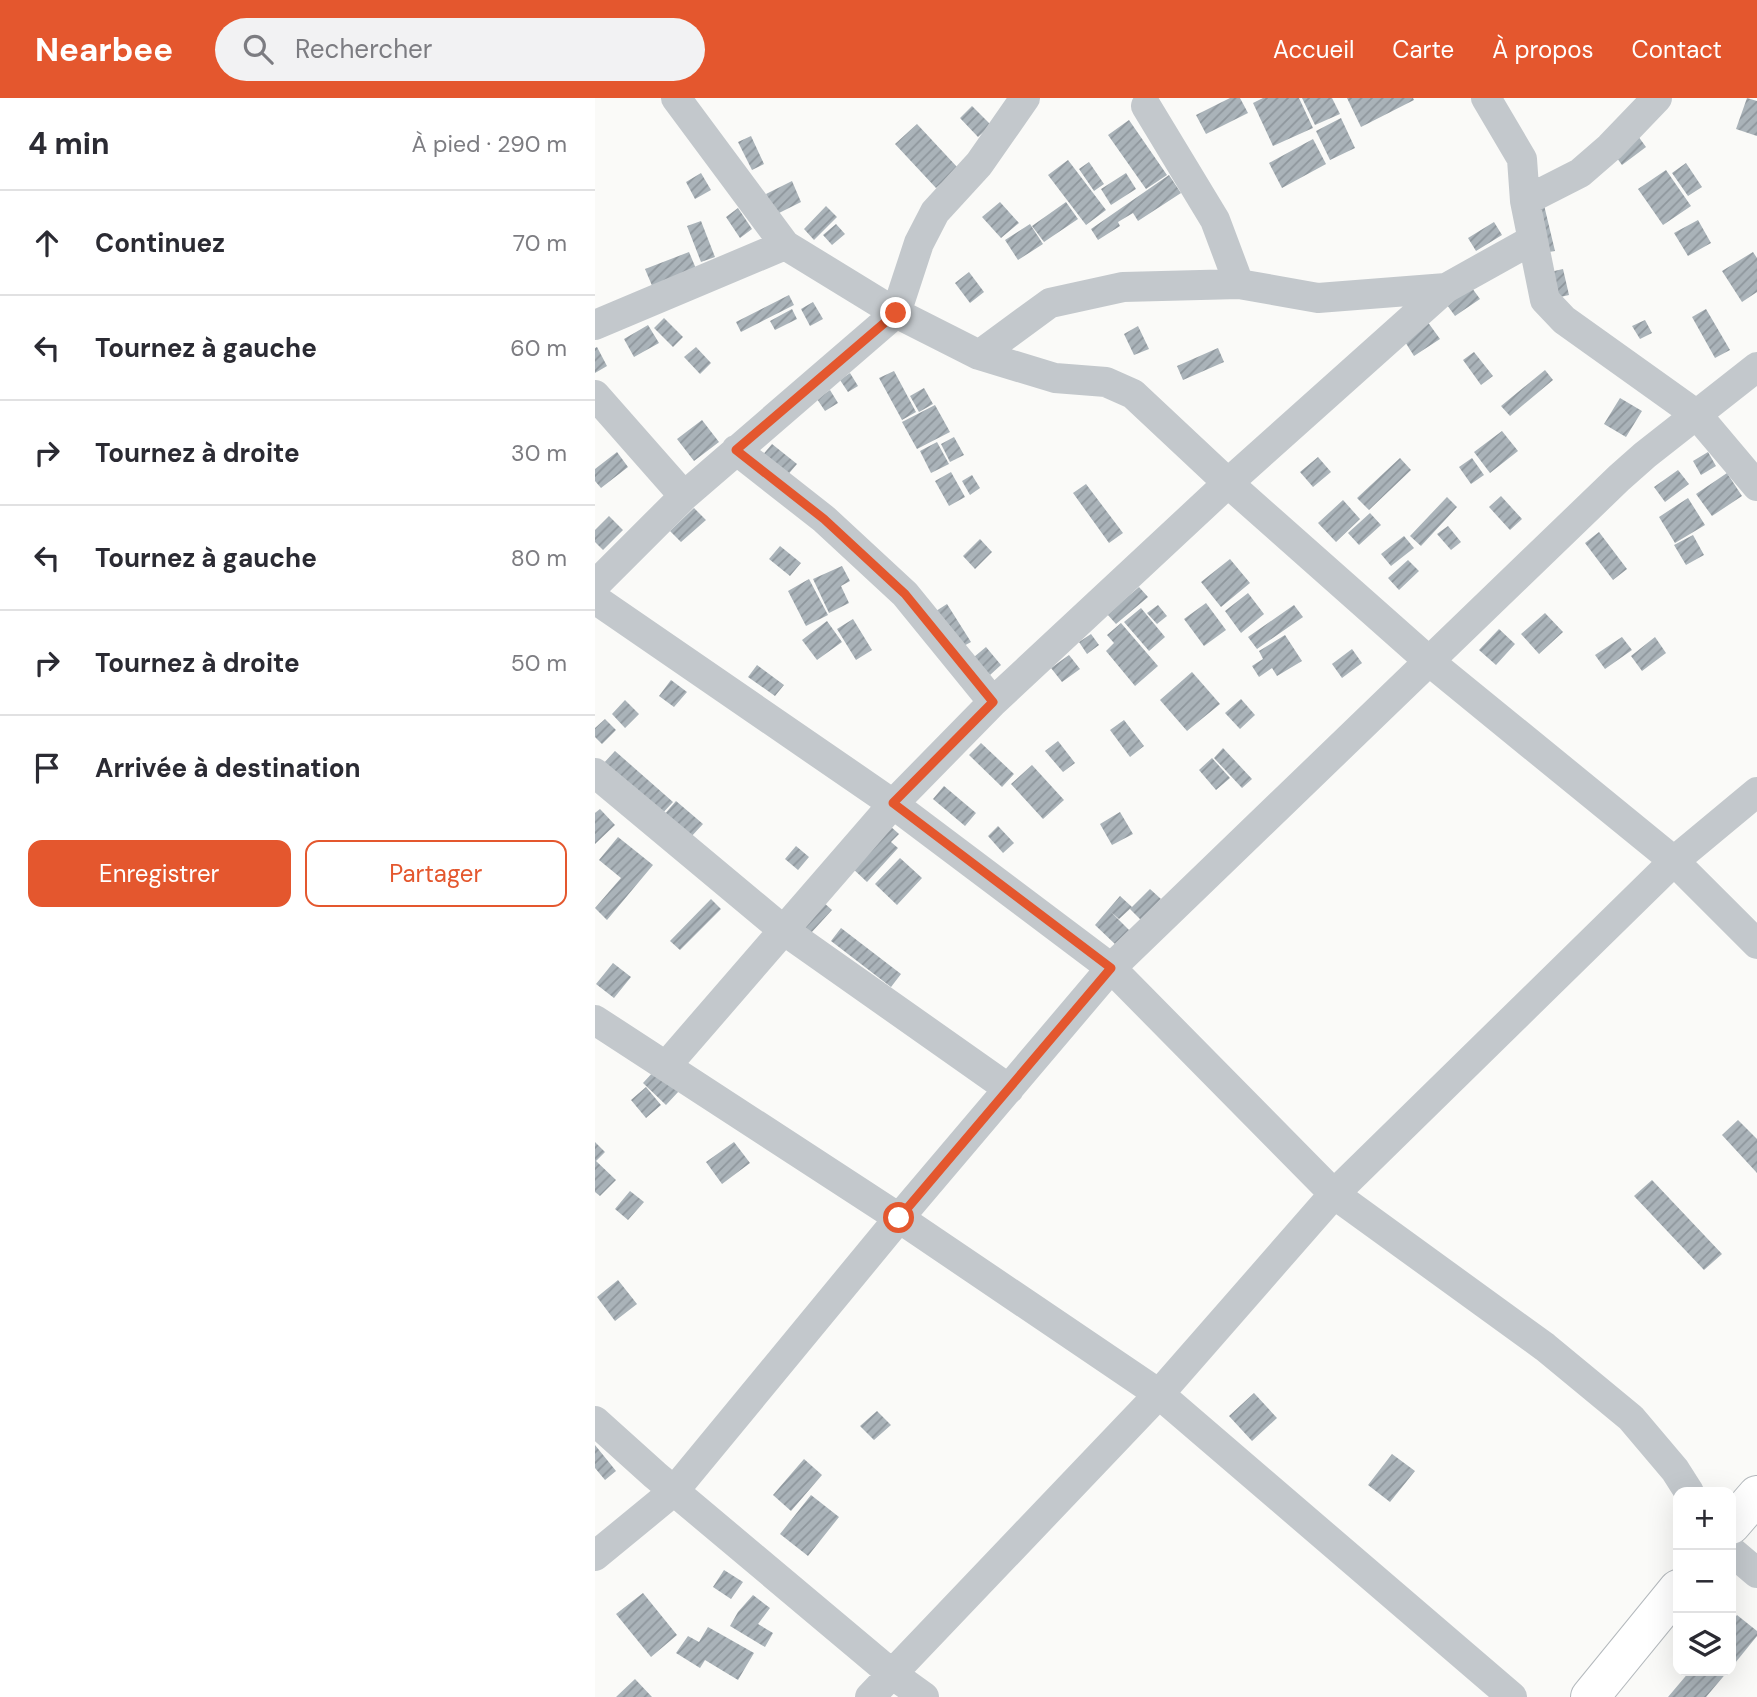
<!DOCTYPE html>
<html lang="fr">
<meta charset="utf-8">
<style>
:root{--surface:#fff;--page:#f2f2f3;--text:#2b2b33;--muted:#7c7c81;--line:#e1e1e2;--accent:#e4572e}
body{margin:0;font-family:"DM Sans",sans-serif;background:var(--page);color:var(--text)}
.controls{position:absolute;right:21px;bottom:21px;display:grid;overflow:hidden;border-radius:14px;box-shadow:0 7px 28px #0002}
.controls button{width:63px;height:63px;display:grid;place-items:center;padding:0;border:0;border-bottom:2px solid var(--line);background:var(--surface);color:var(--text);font:35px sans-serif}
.stop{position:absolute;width:21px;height:21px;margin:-16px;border:5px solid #e4572e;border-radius:50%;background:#fff}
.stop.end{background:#e4572e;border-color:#fff;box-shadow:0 2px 7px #0008}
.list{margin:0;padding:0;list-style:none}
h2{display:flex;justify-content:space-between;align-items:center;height:91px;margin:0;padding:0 28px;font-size:30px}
h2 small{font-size:23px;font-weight:400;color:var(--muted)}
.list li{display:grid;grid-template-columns:46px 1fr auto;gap:21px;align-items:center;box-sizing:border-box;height:105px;padding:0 28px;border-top:2px solid var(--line)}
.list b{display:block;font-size:26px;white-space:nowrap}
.list em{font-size:23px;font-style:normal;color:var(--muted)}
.actions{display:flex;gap:14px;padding:21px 28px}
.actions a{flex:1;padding:16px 0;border:2px solid var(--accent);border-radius:14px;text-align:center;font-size:24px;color:var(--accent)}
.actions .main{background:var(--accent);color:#fff}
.icon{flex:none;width:38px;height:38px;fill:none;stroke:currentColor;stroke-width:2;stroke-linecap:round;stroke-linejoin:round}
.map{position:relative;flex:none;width:1162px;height:1599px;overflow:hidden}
header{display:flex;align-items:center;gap:42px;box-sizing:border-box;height:98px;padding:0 35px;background:var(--accent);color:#fff}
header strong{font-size:33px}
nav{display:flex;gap:38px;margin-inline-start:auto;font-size:24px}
.search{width:490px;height:63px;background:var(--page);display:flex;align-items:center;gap:18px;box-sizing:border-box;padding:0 24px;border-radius:38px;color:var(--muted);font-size:26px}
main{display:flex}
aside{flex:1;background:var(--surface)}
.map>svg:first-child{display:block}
.building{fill:url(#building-hatch)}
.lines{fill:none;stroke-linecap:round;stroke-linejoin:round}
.trunk-casing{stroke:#b4b9bd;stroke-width:40}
.minor{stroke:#c3c8cc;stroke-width:30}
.trunk{stroke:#fff;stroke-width:38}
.route{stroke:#e4572e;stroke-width:9}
</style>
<header>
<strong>Nearbee</strong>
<div class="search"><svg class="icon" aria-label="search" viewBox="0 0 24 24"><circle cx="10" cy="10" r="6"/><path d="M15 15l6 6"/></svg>Rechercher</div>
<nav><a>Accueil</a><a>Carte</a><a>À propos</a><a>Contact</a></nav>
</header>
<main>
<aside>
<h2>4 min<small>À pied · 290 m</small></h2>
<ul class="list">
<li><svg class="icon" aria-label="ahead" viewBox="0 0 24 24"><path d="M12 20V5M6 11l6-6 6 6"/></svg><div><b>Continuez</b></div><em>70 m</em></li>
<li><svg class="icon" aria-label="left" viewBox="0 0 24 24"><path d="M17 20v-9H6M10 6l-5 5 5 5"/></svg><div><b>Tournez à gauche</b></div><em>60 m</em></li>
<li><svg class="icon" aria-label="right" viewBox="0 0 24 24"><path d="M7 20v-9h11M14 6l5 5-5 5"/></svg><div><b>Tournez à droite</b></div><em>30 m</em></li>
<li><svg class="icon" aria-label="left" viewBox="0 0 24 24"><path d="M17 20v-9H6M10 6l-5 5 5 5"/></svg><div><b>Tournez à gauche</b></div><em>80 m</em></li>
<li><svg class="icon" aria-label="right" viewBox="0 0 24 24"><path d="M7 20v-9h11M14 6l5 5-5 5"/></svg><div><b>Tournez à droite</b></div><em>50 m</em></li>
<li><svg class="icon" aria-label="arrive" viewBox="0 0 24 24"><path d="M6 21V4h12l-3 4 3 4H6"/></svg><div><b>Arrivée à destination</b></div></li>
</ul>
<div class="actions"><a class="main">Enregistrer</a><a>Partager</a></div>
</aside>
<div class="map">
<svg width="1162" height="1599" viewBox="0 0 1162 1599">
<defs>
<pattern id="building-hatch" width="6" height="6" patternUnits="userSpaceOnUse" patternTransform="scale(1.75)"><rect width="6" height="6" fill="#aab3b9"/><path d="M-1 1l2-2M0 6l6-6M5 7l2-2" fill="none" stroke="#8e969c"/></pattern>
</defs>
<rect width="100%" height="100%" fill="#fafaf8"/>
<path class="building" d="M635 0H645L653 15 611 36 601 17Z
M668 0H704L718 30 678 48 658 5Z
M707 0H737L745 16 720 27Z
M752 0H818L819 2 766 29Z
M1152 0 1162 3V38L1141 31Z
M377 8 396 27 383 39 365 20Z
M746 20 760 50 735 62 721 33Z
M534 22 572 77 551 91 513 37Z
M322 26 363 70 341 90 300 46Z
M156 38 169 66 157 72 143 44Z
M1043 38 1051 49 1027 67 1019 56Z
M718 41 731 66 687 90 674 65Z
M473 62 511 112 491 127 453 77Z
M494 64 509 86 499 93 484 71Z
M1091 65 1107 89 1093 98 1077 75Z
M1071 72 1096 108 1068 127 1043 91Z
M106 75 116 92 100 101 91 84Z
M531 75 541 91 516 107 506 91Z
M574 77 586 95 543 123 538 115 523 124 525 128 503 142 496 131Z
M197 83 206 104 180 117 171 96Z
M405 104 424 125 406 140 387 119Z
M471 104 483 121 449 144 437 128Z
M949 107 960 153 948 155 937 111Z
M231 108 242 119 219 142 209 131Z
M143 110 157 131 145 140 131 119Z
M1103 122 1116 145 1093 158 1079 135Z
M106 123 120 159 106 164 92 128Z
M899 124 907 137 881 153 873 140Z
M241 126 250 136 237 147 228 137Z
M435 126 448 146 423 162 410 142Z
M94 154 102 173 58 190 50 171Z
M1158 154 1162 160V194L1147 204 1127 173Z
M968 171 974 197 961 200 955 174Z
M374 174 389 194 375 205 360 185Z
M877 190 885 201 860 218 852 207Z
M194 197 199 207 146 234 141 224Z
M218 204 228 221 215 228 206 211Z
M197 211 202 221 180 232 175 223Z
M1111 211 1135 252 1120 260 1097 219Z
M69 220 88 239 78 249 59 230Z
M1050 222 1057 235 1045 241 1037 228Z
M832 223 845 241 819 258 807 239Z
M53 227 64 245 39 259 29 241Z
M543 228 554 251 539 257 529 236Z
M2 249 12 268 0 275V250Z
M101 249 116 265 105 276 89 259Z
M623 250 629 264 588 282 582 268Z
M879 254 898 278 886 287 868 262Z
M950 272 958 282 915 318 906 308Z
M299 273 321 314 307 322 284 280Z
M255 275 263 288 253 294 245 282Z
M329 290 338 306 324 314 315 298Z
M235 292 243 305 230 313 222 301Z
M1025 300 1047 313 1031 339 1009 326Z
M340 307 355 334 322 351 307 324Z
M107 322 124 344 99 363 82 341Z
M907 333 923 353 895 375 879 354Z
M359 339 369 357 355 364 346 346Z
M342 344 354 366 336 375 325 353Z
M177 346 202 366 190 380 165 360Z
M22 354 33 369 6 390 0 383V371Z
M1113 354 1121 368 1106 377 1098 363Z
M723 359 736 374 718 389 705 374Z
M805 360 816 372 774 412 762 400Z
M877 360 889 377 876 386 864 369Z
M1083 372 1094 386 1070 404 1059 389Z
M356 374 370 399 354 408 340 383Z
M1132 375 1147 398 1117 418 1101 396Z
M377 377 385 390 375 397 367 383Z
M491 386 528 435 514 445 478 395Z
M906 398 927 421 915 432 894 409Z
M852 399 862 409 826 448 815 438Z
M1093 400 1110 427 1080 445 1064 419Z
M748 402 765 421 741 444 723 425Z
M99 410 111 422 86 444 75 433Z
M775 415 786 427 764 447 753 435Z
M14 418 28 432 8 452 0 444V432Z
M853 428 866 444 856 452 842 436Z
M1004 434 1032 471 1018 482 990 445Z
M1098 437 1109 457 1091 467 1079 447Z
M809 438 819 450 796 468 786 456Z
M385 441 397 454 380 471 368 458Z
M185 448 206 465 195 478 174 461Z
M635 461 655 485 626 509 606 484Z
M813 462 824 473 804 492 793 480Z
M247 468 255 483 246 488 254 505 234 515 218 481Z
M214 481 233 517 211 528 193 493Z
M544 489 553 499 521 526 512 516Z
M653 495 669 516 646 535 630 513Z
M611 505 631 532 609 548 589 521Z
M352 506 376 544 365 550 341 513Z
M563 507 572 518 562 526 552 515Z
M699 507 708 519 662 551 653 539Z
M546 510 570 539 554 553 529 524Z
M950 515 968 534 944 556 926 536Z
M258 521 277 552 261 562 242 531Z
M232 523 247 544 222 562 207 542Z
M526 525 563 568 540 588 511 553 519 545 512 537Z
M904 531 920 546 901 567 884 552Z
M496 536 504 547 492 556 484 544Z
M690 537 707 563 682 578 677 570 664 579 657 568 668 561 664 553Z
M1027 539 1037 552 1010 571 1000 557Z
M1060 539 1071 555 1047 573 1036 558Z
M391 549 406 567 395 577 379 559Z
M757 551 767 565 747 580 737 566Z
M474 557 485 571 467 584 456 570Z
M162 567 189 587 180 598 153 579Z
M597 574 625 606 592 633 565 602Z
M76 582 92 594 79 609 64 598Z
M646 601 660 617 645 631 630 615Z
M30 602 44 616 30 630 17 616Z
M10 621 21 632 7 646 0 639V630Z
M529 622 549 648 535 659 515 632Z
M463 643 480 665 468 674 450 653Z
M386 645 419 676 407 689 374 657Z
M628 650 657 681 647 690 619 660Z
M20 653 78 704 66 717 8 666Z
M617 660 635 680 621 692 604 672Z
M437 667 469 702 448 721 416 686Z
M349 688 381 715 370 728 338 701Z
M81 703 108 726 94 741 68 718Z
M5 711 20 727 0 746V715Z
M525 714 538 736 517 747 505 726Z
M295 728 304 736 296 744 303 750 272 784 256 769Z
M403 728 419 745 408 755 393 738Z
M23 739 58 767 12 822 0 810 26 780 4 762Z
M201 748 214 759 203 772 190 761Z
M305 760 327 780 302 807 280 786Z
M555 791 566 801 546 822 535 811Z
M525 798 537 809 524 821 516 814 535 833 521 847 500 827Z
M116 801 126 811 85 852 75 843Z
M228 804 237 812 216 835 207 827Z
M246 830 306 876 296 889 236 843Z
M18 865 36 879 19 900 1 886Z
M60 972 84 993 71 1007 48 985Z
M51 989 66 1007 51 1020 36 1002Z
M1143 1022 1162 1041V1075L1127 1037Z
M0 1044 10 1054 1 1063 21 1082 5 1098 0 1094Z
M139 1044 155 1065 127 1086 111 1064Z
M1057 1082 1127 1156 1109 1172 1039 1098Z
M35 1093 49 1104 33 1122 20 1111Z
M23 1182 42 1206 20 1223 2 1199Z
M659 1295 682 1320 657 1343 634 1318Z
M282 1313 296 1327 279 1342 265 1328Z
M0 1347 21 1373 10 1382 0 1370Z
M797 1356 820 1373 795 1404 773 1387Z
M209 1361 227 1377 196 1413 178 1397Z
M216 1397 244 1419 213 1458 185 1436Z
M129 1472 148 1484 136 1501 118 1489Z
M48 1495 82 1537 56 1559 21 1516Z
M158 1497 175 1510 163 1526 178 1535 170 1549 135 1528 143 1514Z
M1142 1517 1162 1533V1538L1136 1570V1524Z
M113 1529 159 1555 143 1582 110 1562 105 1570 81 1555 93 1538 104 1544Z
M1095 1573H1133L1111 1599H1073Z
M40 1581 57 1599H21Z"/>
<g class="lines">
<g class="trunk-casing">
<path id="trunk" d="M1136 1427 1162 1397
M995 1599 1083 1491"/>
</g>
<path class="minor" d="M81 0 190 147 301 215 384 257 460 280 511 284 538 296 633 385 835 564 1079 763 1162 846
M891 0 927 61 930 103 950 202 969 222 1102 317 1162 388
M551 8 620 122 644 186
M930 103 985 75 1015 49 1062 0
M0 227 190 147
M384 257 455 205 528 189 644 186 723 200 851 190
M0 297 89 398
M141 352 229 421 310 496 398 604
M0 487 89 398 301 215 324 145 340 114 384 66 430 0
M0 501 298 706 516 870 739 1096 950 1249 1036 1320 1080 1372 1094 1394
M0 675 187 831 414 991
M0 922 304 1120 564 1296 917 1599
M71 968 298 706 398 604 633 385 851 190 937 142
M0 1323 60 1377 297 1576 329 1599
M1136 1453 1162 1475
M0 1458 79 1393 304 1120 516 870 1024 380 1050 357 1162 269
M275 1599 564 1296 739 1096 1079 763 1162 694"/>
<use href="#trunk" class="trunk"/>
</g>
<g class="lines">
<path class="route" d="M301 215 141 352 229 421 310 496 398 604 298 705 516 870 304 1120"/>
</g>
</svg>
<div class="controls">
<button>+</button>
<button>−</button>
<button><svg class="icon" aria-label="layers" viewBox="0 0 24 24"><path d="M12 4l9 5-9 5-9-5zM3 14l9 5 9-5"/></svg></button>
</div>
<div class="stop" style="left:304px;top:1120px"></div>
<div class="stop end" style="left:301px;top:215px"></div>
</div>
</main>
